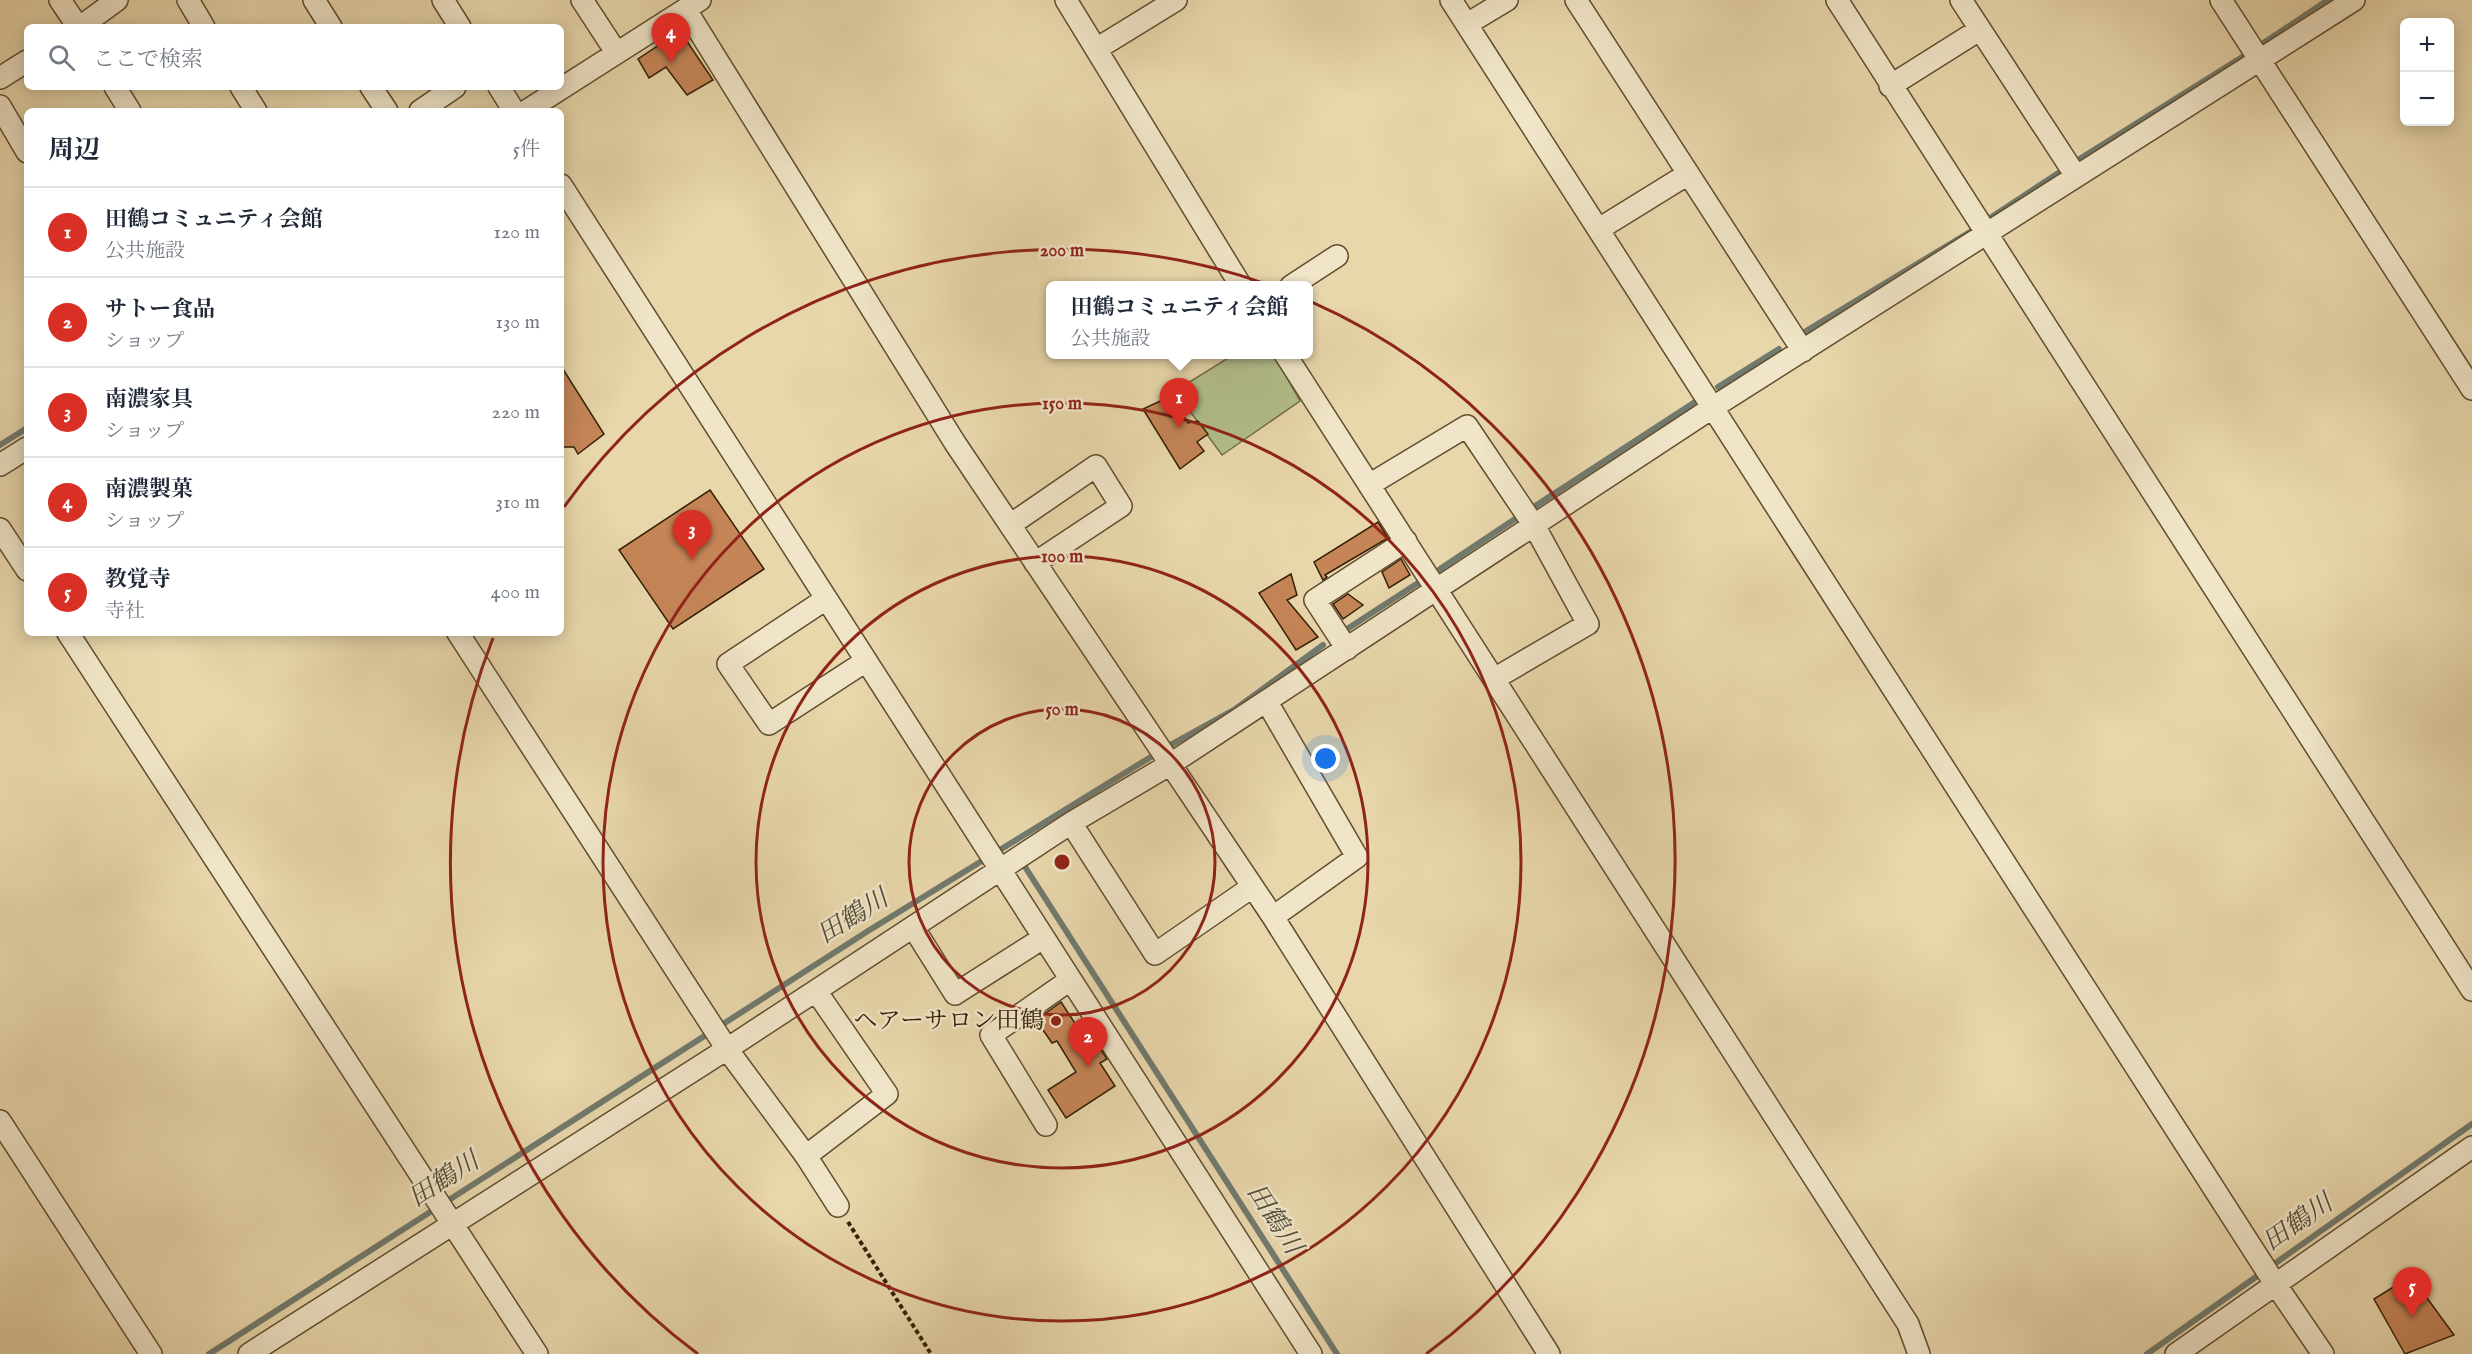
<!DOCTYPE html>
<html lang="ja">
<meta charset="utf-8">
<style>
:root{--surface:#fff;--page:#f6f6f7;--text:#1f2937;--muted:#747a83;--line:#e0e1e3;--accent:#d93025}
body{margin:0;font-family:"IM FELL English","Noto Serif JP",serif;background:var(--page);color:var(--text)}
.controls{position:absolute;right:18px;top:18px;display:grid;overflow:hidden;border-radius:9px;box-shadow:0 3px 15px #0003}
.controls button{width:54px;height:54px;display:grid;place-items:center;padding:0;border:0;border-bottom:2px solid var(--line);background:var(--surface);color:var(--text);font:30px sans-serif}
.you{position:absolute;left:1326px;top:759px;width:21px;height:21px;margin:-15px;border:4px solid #fff;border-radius:50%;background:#1a73e8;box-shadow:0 0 0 9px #1a73e833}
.badge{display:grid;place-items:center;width:39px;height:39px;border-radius:50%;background:var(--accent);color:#fff;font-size:20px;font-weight:700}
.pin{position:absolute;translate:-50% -50px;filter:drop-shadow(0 2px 3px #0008)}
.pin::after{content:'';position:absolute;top:32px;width:21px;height:18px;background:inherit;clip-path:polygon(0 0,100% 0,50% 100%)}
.popup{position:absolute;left:1046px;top:281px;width:267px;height:78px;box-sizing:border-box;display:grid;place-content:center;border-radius:9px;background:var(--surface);filter:drop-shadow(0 2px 4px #0005);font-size:20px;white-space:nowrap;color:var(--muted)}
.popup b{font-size:22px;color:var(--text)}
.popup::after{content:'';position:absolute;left:50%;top:100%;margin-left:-12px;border:12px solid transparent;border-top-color:var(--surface)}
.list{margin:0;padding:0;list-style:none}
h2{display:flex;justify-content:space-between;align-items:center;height:78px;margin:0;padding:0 24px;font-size:26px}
h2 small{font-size:20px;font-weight:400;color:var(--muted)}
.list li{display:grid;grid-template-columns:39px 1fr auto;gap:18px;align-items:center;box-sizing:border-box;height:90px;padding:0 24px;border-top:2px solid var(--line)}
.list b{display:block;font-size:22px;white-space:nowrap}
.list p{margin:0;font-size:20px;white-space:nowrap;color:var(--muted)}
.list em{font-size:20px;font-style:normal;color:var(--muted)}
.icon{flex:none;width:33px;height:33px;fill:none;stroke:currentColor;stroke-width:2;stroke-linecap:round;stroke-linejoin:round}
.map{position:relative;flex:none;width:2472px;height:1354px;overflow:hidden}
.search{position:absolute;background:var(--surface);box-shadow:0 3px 15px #0003;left:24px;top:24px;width:540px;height:66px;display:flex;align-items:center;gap:15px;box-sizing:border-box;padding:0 21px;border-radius:9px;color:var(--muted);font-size:22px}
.panel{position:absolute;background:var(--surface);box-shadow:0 3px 15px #0003;left:24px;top:108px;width:540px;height:528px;border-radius:9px}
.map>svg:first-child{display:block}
.green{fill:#b2bf8c;stroke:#726f49;stroke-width:1.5}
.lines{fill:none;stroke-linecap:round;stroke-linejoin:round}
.stream{stroke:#717a6e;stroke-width:6}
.building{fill:#c58557;stroke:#331f06;stroke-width:1.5}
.minor-casing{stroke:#604d2f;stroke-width:24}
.path{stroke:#331f06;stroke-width:4;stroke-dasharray:4.5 3;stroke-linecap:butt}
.minor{stroke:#f0e5c8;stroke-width:21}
.ring{fill:none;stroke:#8f2418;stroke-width:3}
.poi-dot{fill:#8f2418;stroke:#f0e5c8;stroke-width:2}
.labels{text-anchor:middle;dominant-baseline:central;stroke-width:5;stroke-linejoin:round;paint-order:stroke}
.poi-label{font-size:24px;fill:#331f06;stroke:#f0e5c8;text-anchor:end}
.water-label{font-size:26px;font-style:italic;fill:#524d3a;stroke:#f0e5c8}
.centre{fill:#8f2418;stroke:#f0e5c8;stroke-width:3}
.ring-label{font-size:18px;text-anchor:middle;font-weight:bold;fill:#8f2418;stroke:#f0e5c8;stroke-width:5;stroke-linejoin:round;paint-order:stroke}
</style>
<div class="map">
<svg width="2472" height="1354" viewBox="0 0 2472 1354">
<rect width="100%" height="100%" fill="#e8d7ab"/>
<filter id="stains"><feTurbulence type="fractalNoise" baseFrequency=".00333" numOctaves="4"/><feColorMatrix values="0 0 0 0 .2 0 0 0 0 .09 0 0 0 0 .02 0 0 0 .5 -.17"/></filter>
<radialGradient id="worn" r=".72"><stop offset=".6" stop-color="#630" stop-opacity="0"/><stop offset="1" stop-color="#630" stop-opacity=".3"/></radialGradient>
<path class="green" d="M1233 355H1274L1300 401 1222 455 1175 391Z"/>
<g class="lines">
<path class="stream" d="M2262 44 2328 0
M2078 160 2247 54
M1987 220 2063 170
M1806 331 1970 232
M1718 387 1779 349
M0 445 27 428
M1529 510 1695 402
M1440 569 1515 519
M1344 631 1418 583
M1167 747 1234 710 1323 645
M1020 859 1337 1354
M209 1354 868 931 1154 755
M2147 1354 2472 1124"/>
</g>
<path class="building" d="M680 31 713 80 687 95 666 67 649 78 638 59Z
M561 366 604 434 578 454 574 447H561Z
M1171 396 1188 423 1198 421 1208 434 1197 442 1204 451 1180 469 1143 409Z
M710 490 764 569 673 629 619 550Z
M1378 522 1388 538 1325 575 1327 577 1323 580 1314 562Z
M1401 559 1410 575 1389 588 1382 572Z
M1291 574 1297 595 1287 600 1318 637 1296 650 1259 593Z
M1348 594 1363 605 1343 619 1333 604Z
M1061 1002 1080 1031 1086 1027 1107 1059 1100 1063 1115 1086 1066 1118 1048 1090 1076 1072 1057 1041 1052 1043 1036 1020Z
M2411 1276 2454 1335 2405 1354 2374 1299Z"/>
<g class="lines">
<g class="minor-casing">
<path id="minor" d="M60 0 78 27
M188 0 204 27
M314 0 331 27
M443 0 460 27
M582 0 616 52
M1066 0 1241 286
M1451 0 2272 1279 2323 1354
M1576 0 1803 351
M1837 0 2472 990
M1961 0 2076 176
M2221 0 2472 389
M686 10 955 443 1273 917 1549 1354
M1467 24 1507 0
M80 27 117 0
M1098 48 1176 0
M0 78 27 61
M1890 86 1979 30
M115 87 130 111
M241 87 256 111
M371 87 387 111
M499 87 514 111
M0 106 27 152
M420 111 455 87
M526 111 700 0
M561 185 1311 1354
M1599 229 1688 174
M1291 286 1337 256
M1285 354 1908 1324 1919 1354
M0 465 27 448
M1369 485 1467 426 1535 527 1588 624 1494 679
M1010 525 1096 466 1121 506 1035 563
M0 529 27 570
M826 599 728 664 769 724 866 661
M68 633 537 1354
M458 633 727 1049 806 1156 838 1206
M1347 649 1315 600 1406 541
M1267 702 1357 857 1273 917
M1071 823 1155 954 1252 887
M913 927 955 994 1043 938
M0 1121 151 1354
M1046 1125 991 1035 1070 980
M806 1156 887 1094 816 991
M249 1354 727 1049 1071 823 1169 765 1712 408 2354 0
M2176 1354 2472 1147"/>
</g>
<path class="path" d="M848 1222 931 1354"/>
<use href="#minor" class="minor"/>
</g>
<g class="ring">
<circle cx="1062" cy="862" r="153"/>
<circle cx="1062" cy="862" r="306"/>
<circle cx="1062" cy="862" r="459"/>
<path d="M698 1354A612 612 0 0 1 493 638M564 507A612 612 0 1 1 1426 1354"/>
</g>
<circle class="poi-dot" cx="1056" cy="1021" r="6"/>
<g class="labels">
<g class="poi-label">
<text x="1044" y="1021">ヘアーサロン田鶴</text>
</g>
<g class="water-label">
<text transform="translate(853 917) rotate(-32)">田鶴川</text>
<text transform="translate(444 1180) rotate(-33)">田鶴川</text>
<text transform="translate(1274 1219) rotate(57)">田鶴川</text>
<text transform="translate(2298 1223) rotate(-35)">田鶴川</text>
</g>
</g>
<circle cx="1062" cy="862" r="9" class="centre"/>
<g class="ring-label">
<text x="1062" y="256">200 m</text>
<text x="1062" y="409">150 m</text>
<text x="1062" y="562">100 m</text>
<text x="1062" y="715">50 m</text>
</g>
<rect width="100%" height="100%" filter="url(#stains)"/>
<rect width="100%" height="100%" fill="url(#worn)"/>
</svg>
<div class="controls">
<button>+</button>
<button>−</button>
</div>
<div class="you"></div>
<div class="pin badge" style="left:1179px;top:428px">1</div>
<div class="popup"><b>田鶴コミュニティ会館</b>公共施設</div>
<div class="pin badge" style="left:1088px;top:1067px">2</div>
<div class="pin badge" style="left:692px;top:560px">3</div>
<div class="pin badge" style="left:671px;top:63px">4</div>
<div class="pin badge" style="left:2412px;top:1317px">5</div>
<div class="search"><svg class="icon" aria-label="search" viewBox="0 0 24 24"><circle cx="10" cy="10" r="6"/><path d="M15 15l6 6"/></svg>ここで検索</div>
<section class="panel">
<h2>周辺<small>5件</small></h2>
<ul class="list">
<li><span class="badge">1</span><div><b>田鶴コミュニティ会館</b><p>公共施設</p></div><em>120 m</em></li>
<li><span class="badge">2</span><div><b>サトー食品</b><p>ショップ</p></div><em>130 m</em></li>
<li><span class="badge">3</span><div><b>南濃家具</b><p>ショップ</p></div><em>220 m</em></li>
<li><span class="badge">4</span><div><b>南濃製菓</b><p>ショップ</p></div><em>310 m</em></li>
<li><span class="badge">5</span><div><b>教覚寺</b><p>寺社</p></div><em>400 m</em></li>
</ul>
</section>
</div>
